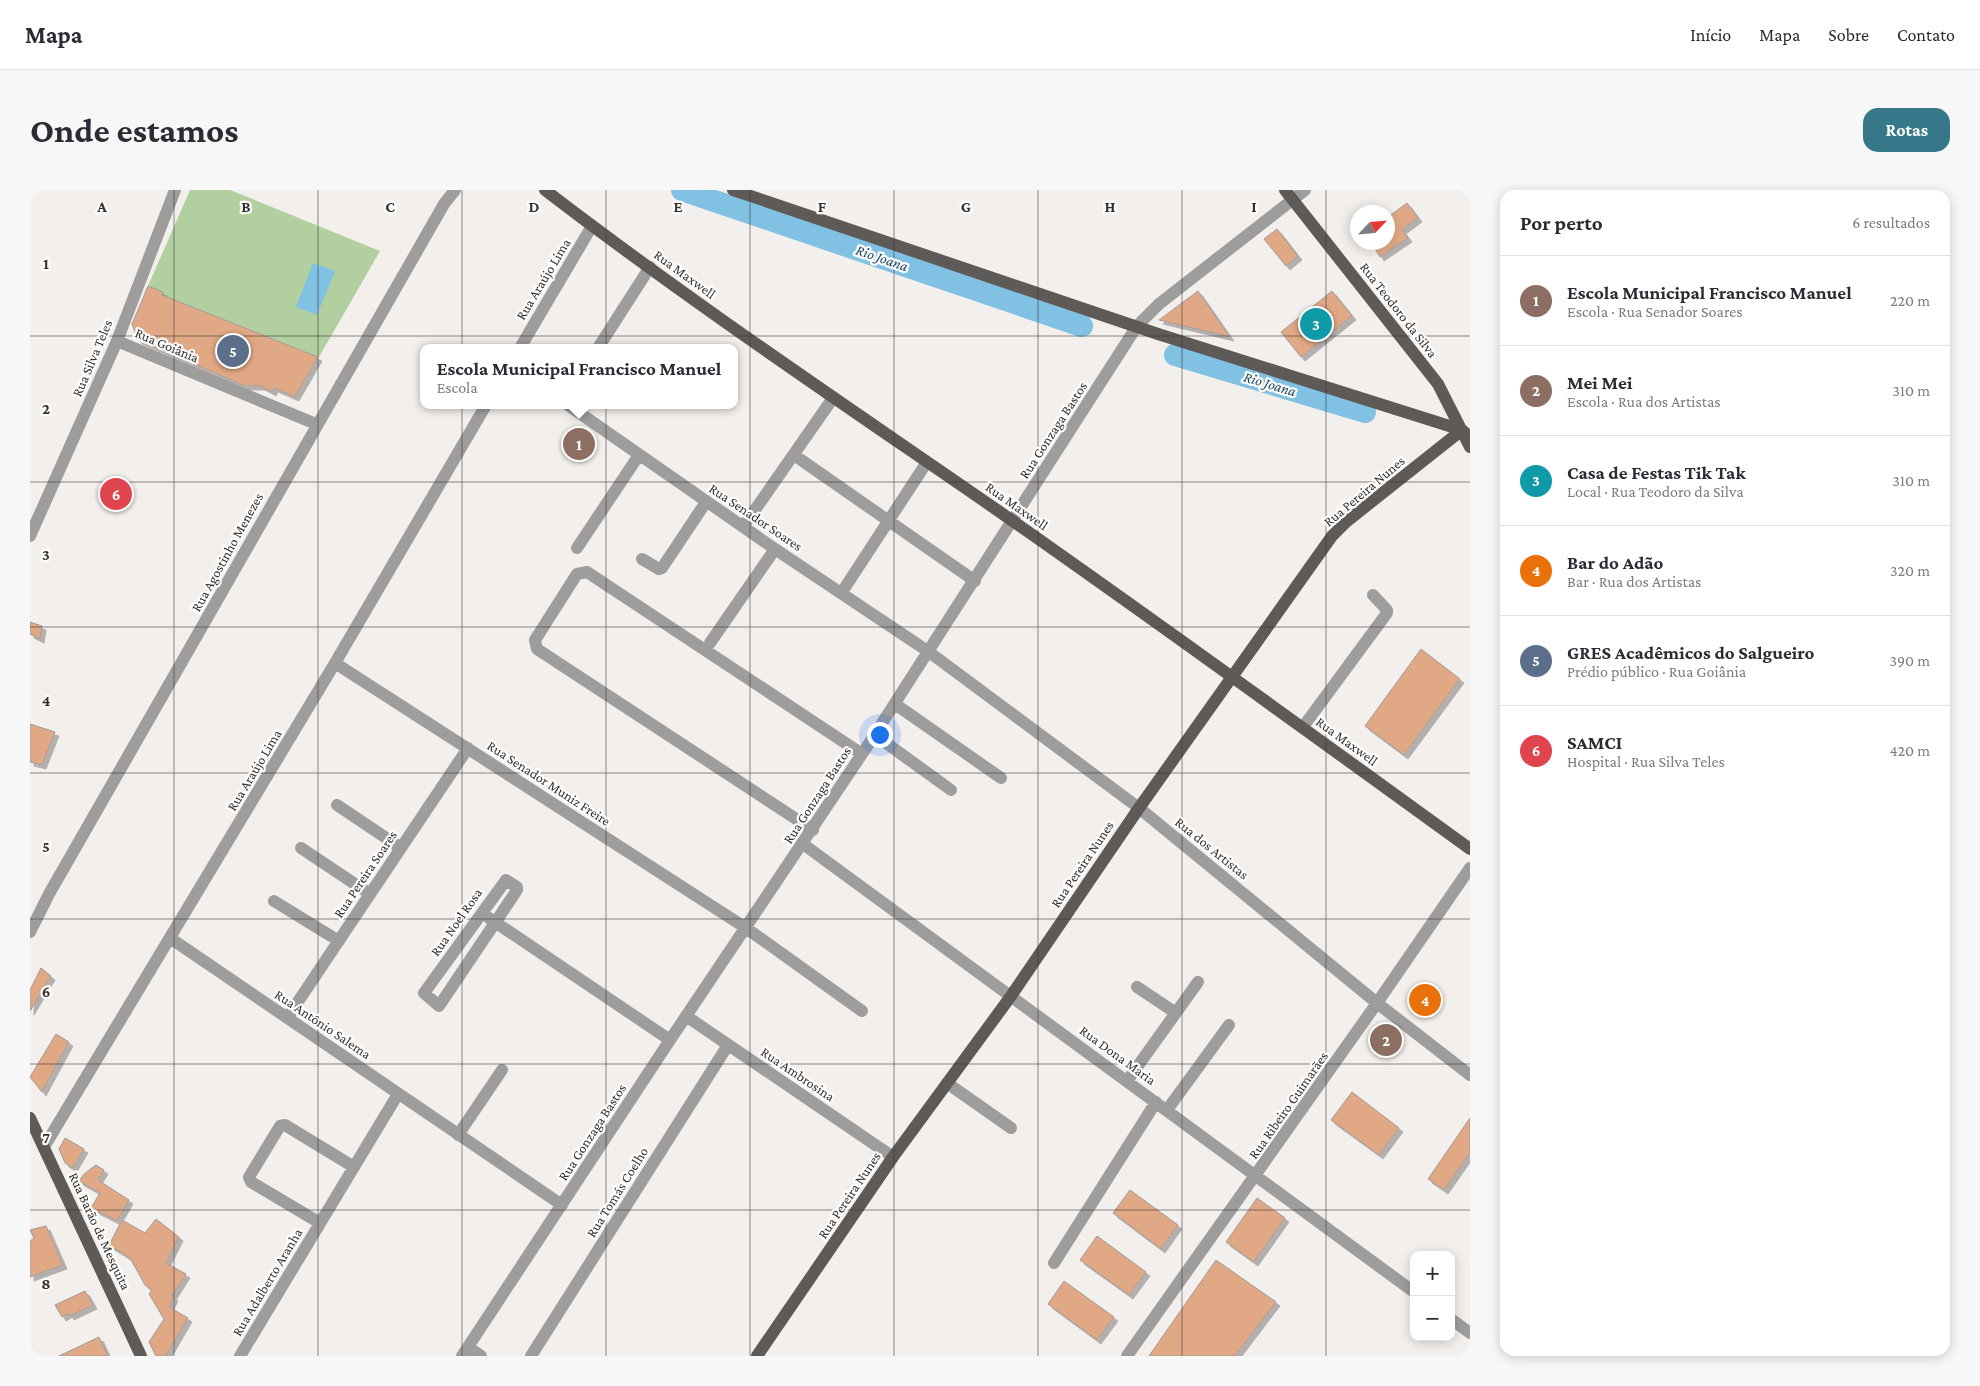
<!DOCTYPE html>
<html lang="pt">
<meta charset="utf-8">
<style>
:root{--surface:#fff;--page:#f7f7f7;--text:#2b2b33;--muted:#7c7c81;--line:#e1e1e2;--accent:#367889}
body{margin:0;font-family:"Crimson Pro",serif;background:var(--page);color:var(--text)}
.controls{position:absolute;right:15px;bottom:15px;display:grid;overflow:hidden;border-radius:10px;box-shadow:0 2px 12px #0003}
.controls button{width:45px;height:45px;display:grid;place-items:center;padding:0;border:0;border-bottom:1px solid var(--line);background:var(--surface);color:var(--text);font:25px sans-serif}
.compass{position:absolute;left:1320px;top:15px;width:45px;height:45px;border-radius:50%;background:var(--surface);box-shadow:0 2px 12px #0003;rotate:64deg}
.you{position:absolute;left:849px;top:544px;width:18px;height:18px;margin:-12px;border:4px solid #fff;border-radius:50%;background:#1a73e8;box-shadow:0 0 0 8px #1a73e833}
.badge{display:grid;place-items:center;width:32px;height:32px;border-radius:50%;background:var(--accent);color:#fff;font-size:16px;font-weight:700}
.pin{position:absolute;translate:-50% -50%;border:2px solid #fff;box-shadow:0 1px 5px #0006}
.popup{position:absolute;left:390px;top:154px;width:318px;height:65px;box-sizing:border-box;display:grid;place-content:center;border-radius:10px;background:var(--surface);filter:drop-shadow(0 1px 4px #0005);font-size:16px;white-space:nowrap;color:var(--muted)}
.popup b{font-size:19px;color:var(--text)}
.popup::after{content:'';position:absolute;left:50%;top:100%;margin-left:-10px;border:10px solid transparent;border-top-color:var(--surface)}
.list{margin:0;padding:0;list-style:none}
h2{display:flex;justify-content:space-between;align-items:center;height:65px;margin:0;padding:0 20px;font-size:21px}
h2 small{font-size:16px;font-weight:400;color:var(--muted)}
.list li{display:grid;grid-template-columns:32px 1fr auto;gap:15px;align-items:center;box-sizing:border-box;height:90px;padding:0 20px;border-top:1px solid var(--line)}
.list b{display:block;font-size:19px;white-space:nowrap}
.list p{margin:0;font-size:16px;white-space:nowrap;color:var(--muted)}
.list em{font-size:16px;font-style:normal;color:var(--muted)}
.map{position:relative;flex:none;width:1440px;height:1166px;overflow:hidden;border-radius:15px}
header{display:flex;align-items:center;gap:30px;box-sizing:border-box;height:70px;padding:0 25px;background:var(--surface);border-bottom:1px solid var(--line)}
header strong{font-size:24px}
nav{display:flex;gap:28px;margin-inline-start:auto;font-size:18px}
.intro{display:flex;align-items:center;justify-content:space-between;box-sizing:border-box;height:120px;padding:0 30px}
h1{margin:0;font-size:35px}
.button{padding:12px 22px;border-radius:15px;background:var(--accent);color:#fff;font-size:18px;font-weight:700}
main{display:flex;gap:30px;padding:0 30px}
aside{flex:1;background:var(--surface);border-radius:15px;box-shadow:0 2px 12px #0003}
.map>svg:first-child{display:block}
.green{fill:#b2cfa0}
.water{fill:#81c1e3}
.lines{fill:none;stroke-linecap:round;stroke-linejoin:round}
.river{stroke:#81c1e3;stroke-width:22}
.building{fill:#e0a884;stroke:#9f9b99;filter:url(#shadow)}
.minor{stroke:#9f9d9c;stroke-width:12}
.major{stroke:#5d5a58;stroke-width:12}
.grid{fill:none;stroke:#343231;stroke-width:1;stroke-opacity:0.55}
.labels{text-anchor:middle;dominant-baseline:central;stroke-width:4.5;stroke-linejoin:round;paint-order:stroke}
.street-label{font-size:14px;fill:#343231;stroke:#fffdfb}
.water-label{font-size:15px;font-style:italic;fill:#144860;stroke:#fffdfb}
.grid-label{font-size:16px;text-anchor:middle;font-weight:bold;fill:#343231;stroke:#fffdfb;stroke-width:4.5;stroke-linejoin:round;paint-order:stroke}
</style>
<header>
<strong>Mapa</strong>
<nav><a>Início</a><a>Mapa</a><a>Sobre</a><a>Contato</a></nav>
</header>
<div class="intro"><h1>Onde estamos</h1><a class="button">Rotas</a></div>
<main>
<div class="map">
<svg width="1440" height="1166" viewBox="0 0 1440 1166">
<defs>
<filter id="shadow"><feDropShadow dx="4" dy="4" stdDeviation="0" flood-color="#0004"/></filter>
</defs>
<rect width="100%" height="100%" fill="#f3efec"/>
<path class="green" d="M160 0H200L350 61 289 167 132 105 133 102 118 96Z"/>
<path class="water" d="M283 73 305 81 287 125 266 117Z"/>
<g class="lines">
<path class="river" d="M652 0 1052 136
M1145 165 1335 222"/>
</g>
<path class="building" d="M1377 13 1388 28 1372 40 1378 48 1350 67 1341 52H1358V27Z
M1247 39 1268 66 1256 76 1234 49Z
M118 96 133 102 132 105 288 167 265 207 244 198 242 202 231 196H215L108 150 102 134Z
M1168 101 1200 147 1129 130Z
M1302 101 1322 126 1271 167 1251 142Z
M0 432 12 436 10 449 0 444Z
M1391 459 1430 489 1374 565 1335 536Z
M0 534 25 542 12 575 0 572Z
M11 778 21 786 0 821V800Z
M26 844 39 852 12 902 0 887Z
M1322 902 1369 938 1349 965 1301 930Z
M1440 928V963L1414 1000 1398 989Z
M35 948 54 959 43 978 35 973 29 959Z
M66 975 74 980 68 990 99 1010 87 1031 61 1018 70 1003 49 991 54 984Z
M1100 1000 1148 1035 1131 1059 1083 1023Z
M1227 1008 1255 1028 1224 1072 1196 1052Z
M126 1029 149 1047 136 1073 156 1084 142 1106 144 1107 139 1117 158 1128 136 1166H126L119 1152 134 1129 119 1104 122 1100 115 1095 100 1068 79 1055 92 1030 115 1043Z
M16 1036 33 1075 0 1087V1051L4 1048 0 1040Z
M1067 1046 1116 1082 1099 1105 1050 1070Z
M1186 1070 1246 1112 1205 1166H1119Z
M1034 1091 1084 1127 1067 1150 1018 1114Z
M55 1101 63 1115 40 1126 39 1123 32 1127 25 1115Z
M69 1147 78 1166H29Z"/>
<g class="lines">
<path class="minor" d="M87 151 286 234
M490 158 562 36
M568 158 620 77
M538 215 745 359 899 462 1109 618 1347 813 1440 885
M764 265 945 391
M713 337 803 208
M0 346 87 151 145 0
M547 358 609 265
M612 369 629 379 632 378 676 312
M812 402 897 272
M680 453 745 359
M305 473 716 738 832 821
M865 514 971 588
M1273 537 1357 423V420L1343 405
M845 545 921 600
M307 615 371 658
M783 640 507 459 505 450 547 384 557 382 832 564
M773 654 1384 1102
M271 658 340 704
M476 690 487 697V700L409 816 394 803Z
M244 711 309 751
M459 728 640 850
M0 742 19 704 414 14 425 0
M140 748 532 1015
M1107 797 1146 823
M656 826 863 967
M257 828 438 558
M1097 891 1168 792
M917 893 981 938
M1137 920 1199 835
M428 945 472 880
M14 957 305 473 456 215
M290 1033 221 992 219 987 250 936 255 935 324 977
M1024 1073 1126 912
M1421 1129 1440 1143
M438 1157 451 1166
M210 1166 368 904
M432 1166 640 850 838 555 1107 136 1129 114 1275 0
M501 1166 698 855
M1097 1166 1347 813 1440 678"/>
<path class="major" d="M515 0C661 112 815 215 967 320 1126 431 1283 545 1440 659
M703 0 1128 144 1432 240 1440 247
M1255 0 1408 194 1440 257
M0 928 111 1166
M727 1166 863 967 981 806 1109 618 1302 346 1316 332 1432 240"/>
</g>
<path class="grid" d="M144 0V1166M288 0V1166M432 0V1166M576 0V1166M720 0V1166M864 0V1166M1008 0V1166M1152 0V1166M1296 0V1166M0 146H1440M0 292H1440M0 437H1440M0 583H1440M0 729H1440M0 874H1440M0 1020H1440"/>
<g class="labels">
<g class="street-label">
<text transform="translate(655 84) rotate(36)">Rua Maxwell</text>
<text transform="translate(513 89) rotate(-59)">Rua Araújo Lima</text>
<text transform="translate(1369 120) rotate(52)">Rua Teodoro da Silva</text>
<text transform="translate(137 155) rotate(23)">Rua Goiânia</text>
<text transform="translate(62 168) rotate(-67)">Rua Silva Teles</text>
<text transform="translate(1023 240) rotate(-57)">Rua Gonzaga Bastos</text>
<text transform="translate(1334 301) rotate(-40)">Rua Pereira Nunes</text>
<text transform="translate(987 316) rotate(35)">Rua Maxwell</text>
<text transform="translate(726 327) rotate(34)">Rua Senador Soares</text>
<text transform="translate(197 362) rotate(-61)">Rua Agostinho Menezes</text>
<text transform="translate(1317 551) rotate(36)">Rua Maxwell</text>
<text transform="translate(224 580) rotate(-59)">Rua Araújo Lima</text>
<text transform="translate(519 593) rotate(33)">Rua Senador Muniz Freire</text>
<text transform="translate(787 605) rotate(-57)">Rua Gonzaga Bastos</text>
<text transform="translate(1182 658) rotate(39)">Rua dos Artistas</text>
<text transform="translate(1052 674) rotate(-56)">Rua Pereira Nunes</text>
<text transform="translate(335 684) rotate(-56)">Rua Pereira Soares</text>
<text transform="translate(426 732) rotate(-55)">Rua Noel Rosa</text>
<text transform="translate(293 834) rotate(34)">Rua Antônio Salema</text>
<text transform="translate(1088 865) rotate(36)">Rua Dona Maria</text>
<text transform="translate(768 884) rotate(34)">Rua Ambrosina</text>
<text transform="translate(1258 915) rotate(-55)">Rua Ribeiro Guimarães</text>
<text transform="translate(562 942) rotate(-57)">Rua Gonzaga Bastos</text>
<text transform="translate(587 1002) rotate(-58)">Rua Tomás Coelho</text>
<text transform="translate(819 1005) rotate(-56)">Rua Pereira Nunes</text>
<text transform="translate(70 1041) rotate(65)">Rua Barão de Mesquita</text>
<text transform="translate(237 1092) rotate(-59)">Rua Adalberto Aranha</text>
</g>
<g class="water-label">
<text transform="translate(852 68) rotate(19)">Rio Joana</text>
<text transform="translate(1240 194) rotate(17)">Rio Joana</text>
</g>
</g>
<g class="grid-label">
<text x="72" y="22">A</text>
<text x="216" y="22">B</text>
<text x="360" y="22">C</text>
<text x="504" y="22">D</text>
<text x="648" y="22">E</text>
<text x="792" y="22">F</text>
<text x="936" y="22">G</text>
<text x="1080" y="22">H</text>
<text x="1224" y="22">I</text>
<text x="16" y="79">1</text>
<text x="16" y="224">2</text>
<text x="16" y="370">3</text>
<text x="16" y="516">4</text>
<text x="16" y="662">5</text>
<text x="16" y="807">6</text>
<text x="16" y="953">7</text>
<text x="16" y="1099">8</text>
</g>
</svg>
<div class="controls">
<button>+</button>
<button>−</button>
</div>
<svg class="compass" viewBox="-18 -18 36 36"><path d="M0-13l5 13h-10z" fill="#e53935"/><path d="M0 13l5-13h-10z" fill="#7c7c81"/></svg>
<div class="you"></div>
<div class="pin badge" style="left:549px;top:254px;background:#8d6e63">1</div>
<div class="popup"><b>Escola Municipal Francisco Manuel</b>Escola</div>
<div class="pin badge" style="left:1356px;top:850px;background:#8d6e63">2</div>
<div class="pin badge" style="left:1286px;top:134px;background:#0f9aa8">3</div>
<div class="pin badge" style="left:1395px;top:810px;background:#e8710a">4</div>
<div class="pin badge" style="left:203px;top:161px;background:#5c6f8a">5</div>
<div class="pin badge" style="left:86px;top:304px;background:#e0444e">6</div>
</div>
<aside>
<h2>Por perto<small>6 resultados</small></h2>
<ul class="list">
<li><span class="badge" style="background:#8d6e63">1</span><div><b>Escola Municipal Francisco Manuel</b><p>Escola · Rua Senador Soares</p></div><em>220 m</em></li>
<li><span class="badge" style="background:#8d6e63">2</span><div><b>Mei Mei</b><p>Escola · Rua dos Artistas</p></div><em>310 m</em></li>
<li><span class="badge" style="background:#0f9aa8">3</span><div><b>Casa de Festas Tik Tak</b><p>Local · Rua Teodoro da Silva</p></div><em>310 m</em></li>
<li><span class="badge" style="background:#e8710a">4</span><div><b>Bar do Adão</b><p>Bar · Rua dos Artistas</p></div><em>320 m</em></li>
<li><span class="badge" style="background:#5c6f8a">5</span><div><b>GRES Acadêmicos do Salgueiro</b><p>Prédio público · Rua Goiânia</p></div><em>390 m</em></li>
<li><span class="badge" style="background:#e0444e">6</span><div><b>SAMCI</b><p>Hospital · Rua Silva Teles</p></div><em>420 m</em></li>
</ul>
</aside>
</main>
